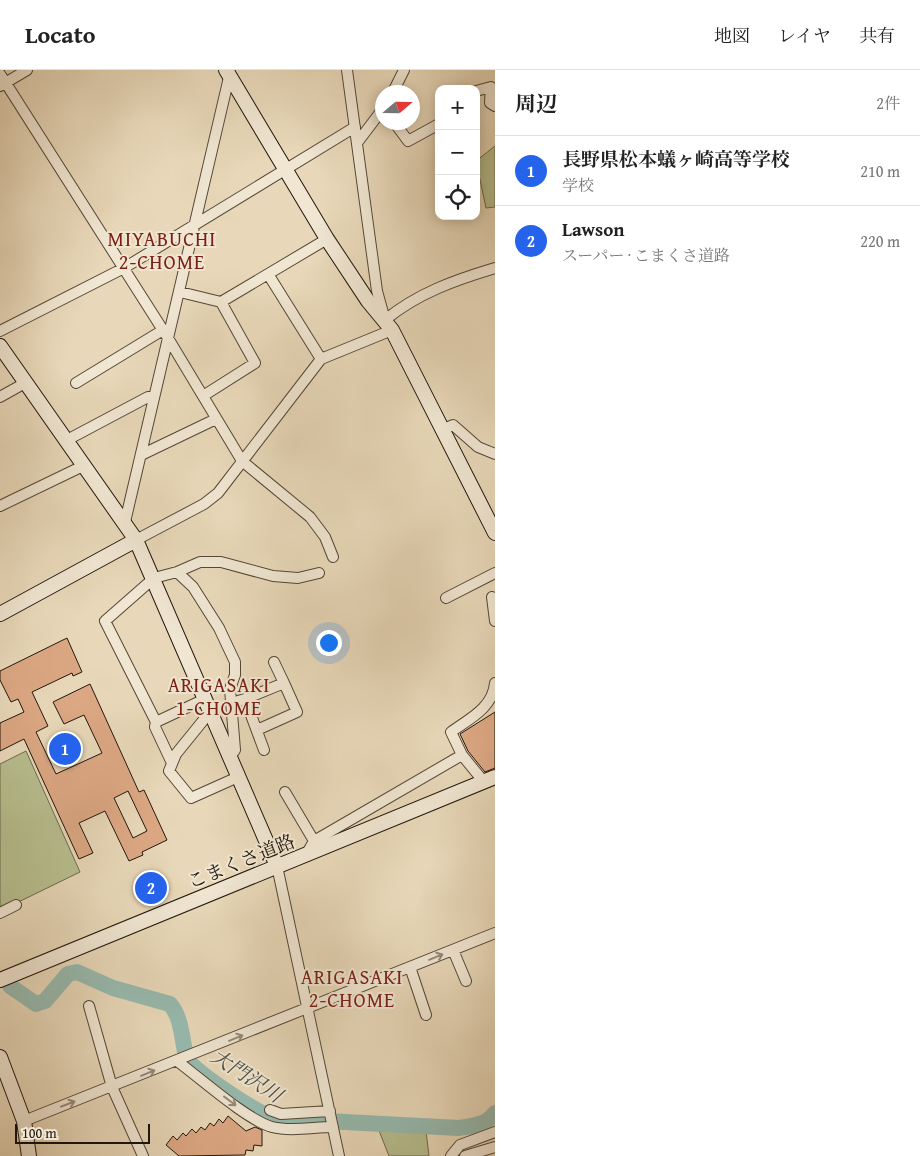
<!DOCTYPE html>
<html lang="ja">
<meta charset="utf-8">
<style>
:root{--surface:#fff;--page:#f6f6f6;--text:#222;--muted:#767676;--line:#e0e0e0;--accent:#2563eb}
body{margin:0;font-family:"Gentium Book Plus","Noto Serif JP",serif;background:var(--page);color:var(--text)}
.controls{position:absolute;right:15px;top:15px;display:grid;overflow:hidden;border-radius:10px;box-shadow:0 2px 12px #0003}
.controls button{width:45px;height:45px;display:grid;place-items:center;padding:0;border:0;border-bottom:1px solid var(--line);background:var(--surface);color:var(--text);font:25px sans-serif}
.compass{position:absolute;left:375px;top:15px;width:45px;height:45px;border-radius:50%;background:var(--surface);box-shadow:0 2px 12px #0003;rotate:70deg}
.scale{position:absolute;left:15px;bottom:12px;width:135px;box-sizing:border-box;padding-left:5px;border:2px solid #21170c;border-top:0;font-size:14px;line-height:18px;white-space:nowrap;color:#21170c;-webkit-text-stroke:4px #f0e6d2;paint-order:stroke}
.you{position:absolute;left:328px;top:572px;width:18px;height:18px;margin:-12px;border:4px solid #fff;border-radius:50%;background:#1a73e8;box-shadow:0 0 0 8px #1a73e833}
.badge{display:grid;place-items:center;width:32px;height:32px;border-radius:50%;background:var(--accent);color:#fff;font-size:16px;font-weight:700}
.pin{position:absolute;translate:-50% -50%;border:2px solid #fff;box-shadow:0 1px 5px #0006}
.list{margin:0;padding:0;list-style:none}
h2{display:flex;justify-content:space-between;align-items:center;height:65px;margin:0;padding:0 20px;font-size:21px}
h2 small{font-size:16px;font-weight:400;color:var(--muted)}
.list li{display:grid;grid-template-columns:32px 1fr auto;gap:15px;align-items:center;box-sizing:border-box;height:70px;padding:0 20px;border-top:1px solid var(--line)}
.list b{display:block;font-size:19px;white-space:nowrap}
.list p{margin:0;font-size:16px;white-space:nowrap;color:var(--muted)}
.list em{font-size:16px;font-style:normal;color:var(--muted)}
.icon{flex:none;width:28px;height:28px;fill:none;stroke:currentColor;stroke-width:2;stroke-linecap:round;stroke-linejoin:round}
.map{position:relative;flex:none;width:495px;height:1086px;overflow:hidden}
header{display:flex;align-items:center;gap:30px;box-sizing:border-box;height:70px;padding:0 25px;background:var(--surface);border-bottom:1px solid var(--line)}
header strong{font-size:24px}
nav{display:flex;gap:28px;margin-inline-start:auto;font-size:18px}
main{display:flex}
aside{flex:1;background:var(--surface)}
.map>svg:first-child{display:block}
.green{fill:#b7be8f;stroke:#6c6a4e}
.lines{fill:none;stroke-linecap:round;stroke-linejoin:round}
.river{stroke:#97baaf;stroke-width:16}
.building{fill:#dca884;stroke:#21170c;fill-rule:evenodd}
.street-casing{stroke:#534737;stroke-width:12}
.secondary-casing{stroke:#21170c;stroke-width:16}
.street{stroke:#f0e6d2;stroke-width:10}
.secondary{stroke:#f0e6d2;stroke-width:14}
.oneway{stroke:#938979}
.labels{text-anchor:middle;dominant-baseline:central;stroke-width:4;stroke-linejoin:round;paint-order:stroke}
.street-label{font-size:19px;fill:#21170c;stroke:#f0e6d2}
.neighbourhood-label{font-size:20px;letter-spacing:1px;fill:#7a1f14;stroke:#f0e6d2}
.water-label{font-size:20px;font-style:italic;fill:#4a5045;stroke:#f0e6d2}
</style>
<header>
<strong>Locato</strong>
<nav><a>地図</a><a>レイヤ</a><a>共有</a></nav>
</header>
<main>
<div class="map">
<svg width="495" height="1086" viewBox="0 0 495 1086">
<rect width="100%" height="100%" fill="#e8d8b9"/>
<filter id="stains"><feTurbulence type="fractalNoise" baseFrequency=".004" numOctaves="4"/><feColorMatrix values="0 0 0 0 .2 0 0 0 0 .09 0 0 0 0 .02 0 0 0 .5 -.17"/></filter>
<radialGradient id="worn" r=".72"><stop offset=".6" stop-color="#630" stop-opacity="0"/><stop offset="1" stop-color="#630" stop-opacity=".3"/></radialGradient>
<path class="green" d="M495 76V137L486 138 476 91Z
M26 681 80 802 0 841V694Z
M378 1058 426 1061 429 1086H389Z"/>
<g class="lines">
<path class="river" d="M10 916 36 934 45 931 68 904 77 902 113 918 170 934C186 953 180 983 191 994 206 1009 257 1043 277 1050 291 1054 311 1050 326 1051 370 1053 415 1056 459 1058 472 1056 487 1055 495 1043"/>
</g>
<path class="building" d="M67 568 82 602 73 606 72 603 32 622 48 656 36 662 56 704 102 683 84 645 64 654 53 632 90 614 139 722 144 720 167 770 142 782 143 785 129 791 105 741 79 753 93 783 79 789 24 669 0 681V653L24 642 18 629 11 632 0 610V601ZM128 721 147 761 133 768 114 728Z
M495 642V698L485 702 468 681 460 664Z
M228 1046 246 1061 255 1057 262 1060V1076L254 1075 253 1081 246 1080 245 1085 179 1086 166 1075 173 1066 177 1070 183 1063 186 1066 192 1059 196 1063 201 1057 205 1060 210 1053 214 1056 219 1049 223 1053Z"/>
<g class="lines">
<g class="street-casing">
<path id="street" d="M347 0 377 221 385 250C418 223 455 210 495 198
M0 4 168 268 242 391 310 447 325 467 333 487
M0 16 27 0
M476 21 491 17 490 33 495 36
M393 22 404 0
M394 52 408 71 439 54
M357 73 382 40
M268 204 321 289
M180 222 221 232 327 169
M0 261 124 198 355 57
M76 313 163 260
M203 326 255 293 221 232
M0 327 25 313
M441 360 453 355 478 377 495 384
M67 370 148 327H154
M141 385 216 349
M0 436 85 395
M125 452 230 3
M136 470 204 434 218 423 321 289 392 260
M177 502 193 517 219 558 235 592V605L230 619 235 680 230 687
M492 527 495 551
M446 528 495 503
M274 592 284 613
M245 629 284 613 297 642 257 660
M238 631 245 629 264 680
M210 642 176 684 169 701 191 728 238 707
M156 652 205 629
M171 691 155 657 156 652 105 551 154 508 177 502 200 492H221L273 506 298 508 319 503
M484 712 462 685 451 662C469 649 493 638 495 613
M285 722 314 771
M306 785 314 771 462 685
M277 796 339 1086
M0 843 16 835
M453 880 466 911
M410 897 426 945
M89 936 112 1017 143 1086
M177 991C200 1008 247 1050 272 1057 291 1062 314 1057 333 1057
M270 1040 281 1044 330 1041
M24 1051 495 863
M451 1086 460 1075 495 1062
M465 1086 495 1077"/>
</g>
<g class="secondary-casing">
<path id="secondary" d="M226 0 327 169 368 231 392 260 495 463
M0 276 136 470 277 796
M0 544 136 470
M0 910 495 707
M0 987 24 1051 29 1086"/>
</g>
<use href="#street" class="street"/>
<use href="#secondary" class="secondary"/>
</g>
<defs><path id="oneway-shaft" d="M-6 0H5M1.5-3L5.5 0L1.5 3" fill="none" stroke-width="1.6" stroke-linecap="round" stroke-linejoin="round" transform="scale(1.25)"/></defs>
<g class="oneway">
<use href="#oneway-shaft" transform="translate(436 887) rotate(-22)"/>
<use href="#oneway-shaft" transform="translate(236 968) rotate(-22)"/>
<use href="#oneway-shaft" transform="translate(148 1003) rotate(-22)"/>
<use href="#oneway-shaft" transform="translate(230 1031) rotate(37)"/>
<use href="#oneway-shaft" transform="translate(68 1034) rotate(-21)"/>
</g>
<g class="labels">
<g class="street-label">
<text transform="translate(241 791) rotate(-22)">こまくさ道路</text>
</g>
<g class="neighbourhood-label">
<text x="162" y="168">MIYABUCHI<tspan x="162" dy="23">2-CHOME</tspan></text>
<text x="219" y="614">ARIGASAKI<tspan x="219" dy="23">1-CHOME</tspan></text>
<text x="352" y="906">ARIGASAKI<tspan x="352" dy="23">2-CHOME</tspan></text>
</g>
<g class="water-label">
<text transform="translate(247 1005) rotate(33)">大門沢川</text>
</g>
</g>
<rect width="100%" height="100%" filter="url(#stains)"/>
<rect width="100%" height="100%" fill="url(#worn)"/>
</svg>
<div class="controls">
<button>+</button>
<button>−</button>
<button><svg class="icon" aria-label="locate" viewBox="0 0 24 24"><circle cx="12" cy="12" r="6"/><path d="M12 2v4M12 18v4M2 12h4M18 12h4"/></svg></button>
</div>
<svg class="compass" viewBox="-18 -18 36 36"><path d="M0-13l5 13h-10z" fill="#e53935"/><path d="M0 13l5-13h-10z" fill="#767676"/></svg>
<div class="scale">100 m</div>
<div class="you"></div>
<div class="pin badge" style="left:65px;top:679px">1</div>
<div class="pin badge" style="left:151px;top:818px">2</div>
</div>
<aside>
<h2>周辺<small>2件</small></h2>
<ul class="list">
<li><span class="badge">1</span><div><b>長野県松本蟻ヶ崎高等学校</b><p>学校</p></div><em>210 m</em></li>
<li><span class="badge">2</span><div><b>Lawson</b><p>スーパー · こまくさ道路</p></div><em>220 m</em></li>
</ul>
</aside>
</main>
